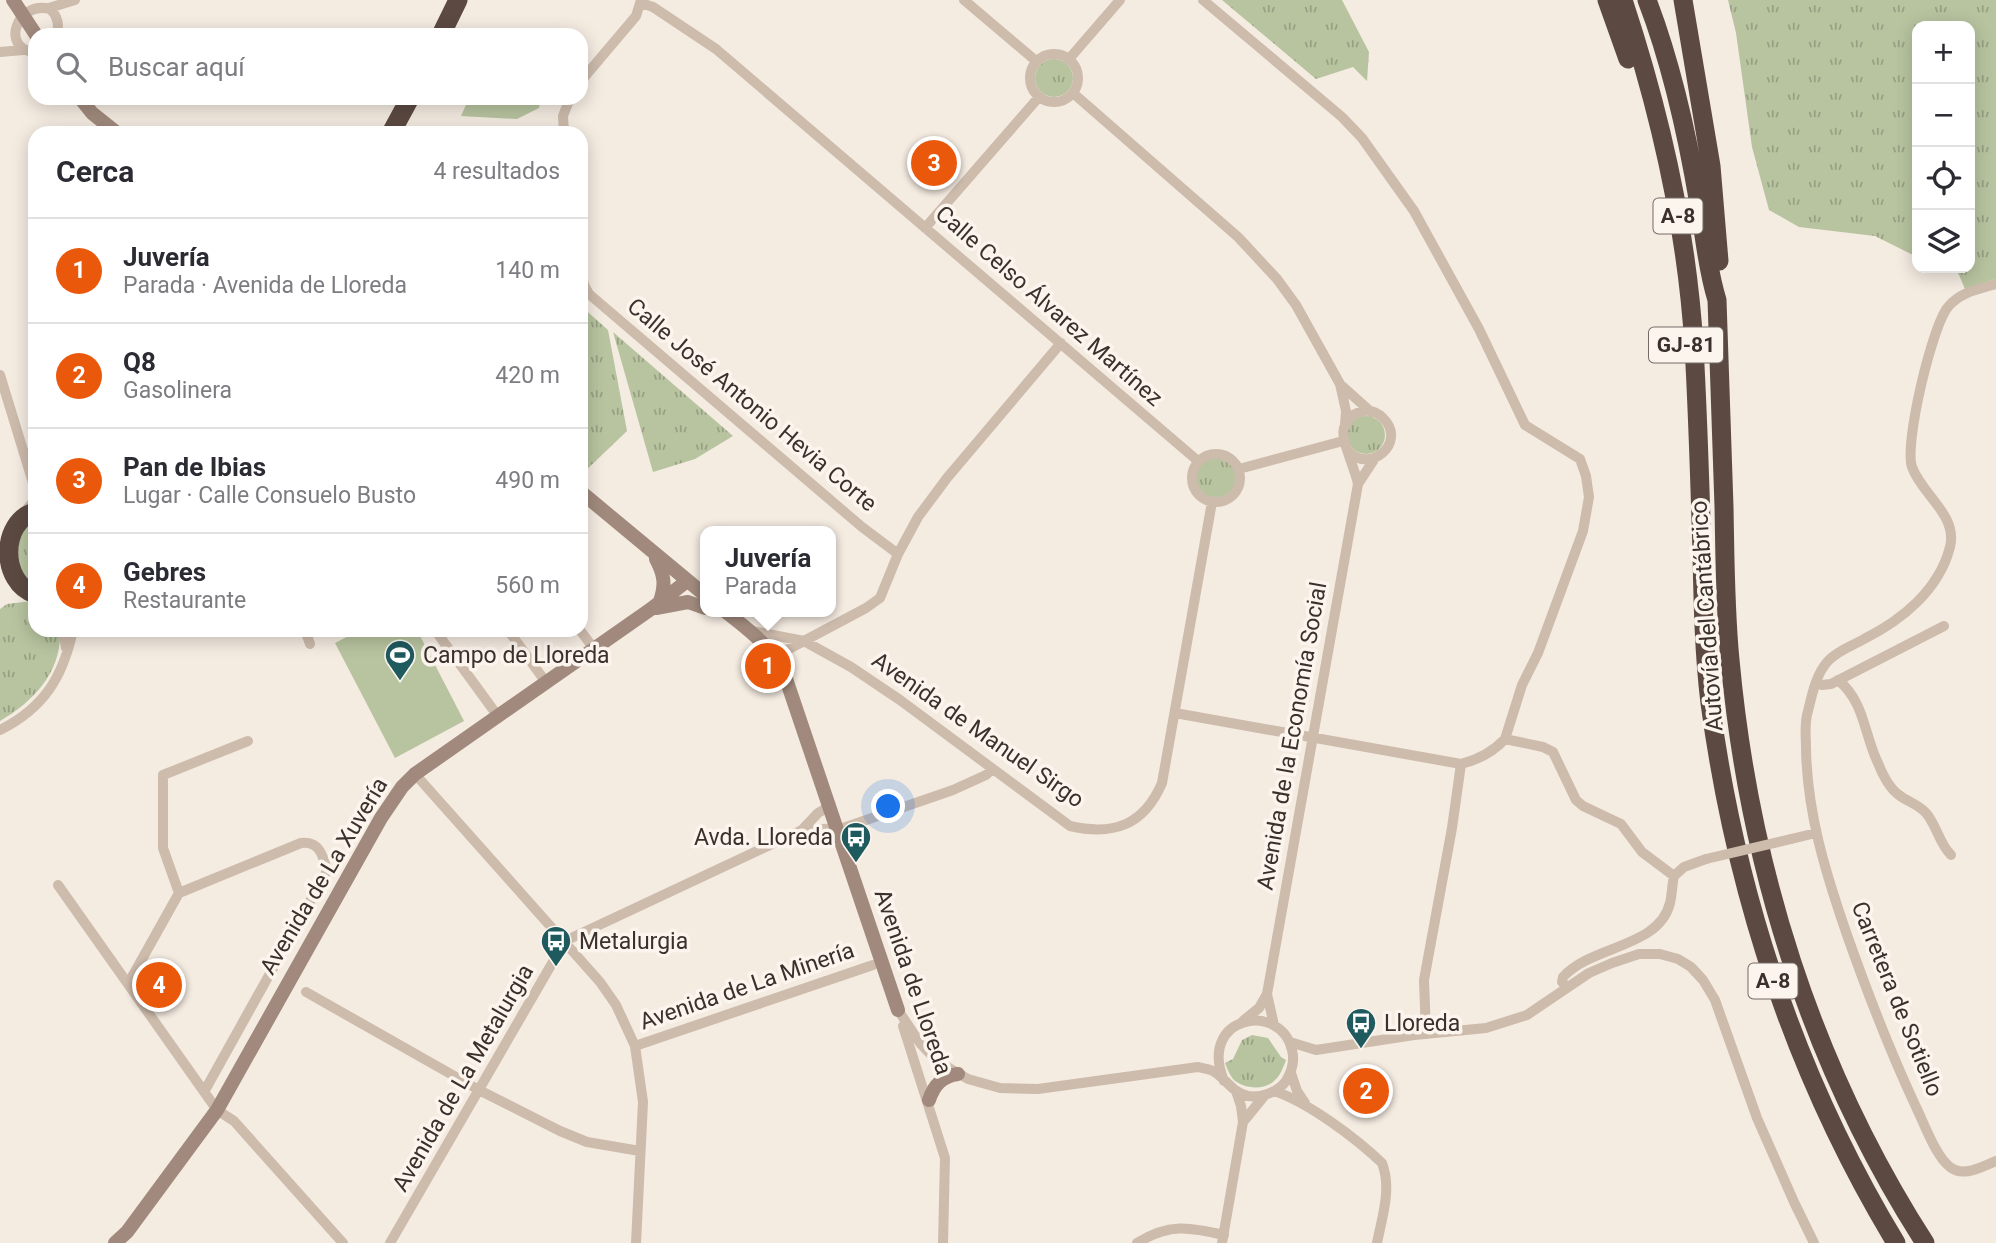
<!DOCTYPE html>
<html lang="es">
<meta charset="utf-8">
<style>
:root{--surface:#fff;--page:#f7f7f7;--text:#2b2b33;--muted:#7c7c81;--line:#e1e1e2;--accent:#ea580c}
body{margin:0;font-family:Roboto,sans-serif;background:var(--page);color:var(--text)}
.controls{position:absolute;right:21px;top:21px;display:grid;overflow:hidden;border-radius:14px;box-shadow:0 4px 18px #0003}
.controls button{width:63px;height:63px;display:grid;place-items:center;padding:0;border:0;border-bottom:2px solid var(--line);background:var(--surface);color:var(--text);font:35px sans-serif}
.you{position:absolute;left:889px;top:807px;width:24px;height:24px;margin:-18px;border:5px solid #fff;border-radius:50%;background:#1a73e8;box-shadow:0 0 0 10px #1a73e833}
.badge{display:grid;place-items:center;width:46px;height:46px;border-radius:50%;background:var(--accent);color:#fff;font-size:23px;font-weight:700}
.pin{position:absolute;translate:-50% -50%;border:4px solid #fff;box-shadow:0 2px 7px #0006}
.popup{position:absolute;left:700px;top:526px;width:136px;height:91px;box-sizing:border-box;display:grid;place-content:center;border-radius:14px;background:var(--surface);filter:drop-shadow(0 2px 5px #0005);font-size:23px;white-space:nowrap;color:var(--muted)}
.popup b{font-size:26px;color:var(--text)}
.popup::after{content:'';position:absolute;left:50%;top:100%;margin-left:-14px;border:14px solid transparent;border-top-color:var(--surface)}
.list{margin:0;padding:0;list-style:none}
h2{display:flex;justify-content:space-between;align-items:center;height:91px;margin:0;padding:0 28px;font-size:30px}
h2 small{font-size:23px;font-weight:400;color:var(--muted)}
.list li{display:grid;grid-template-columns:46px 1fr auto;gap:21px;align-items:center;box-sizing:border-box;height:105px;padding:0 28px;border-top:2px solid var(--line)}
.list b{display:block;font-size:26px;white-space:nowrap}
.list p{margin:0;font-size:23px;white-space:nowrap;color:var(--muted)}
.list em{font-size:23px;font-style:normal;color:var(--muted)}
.icon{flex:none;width:38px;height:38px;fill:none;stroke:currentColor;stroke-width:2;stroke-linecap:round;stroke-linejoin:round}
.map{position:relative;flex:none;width:1996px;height:1243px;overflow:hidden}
.search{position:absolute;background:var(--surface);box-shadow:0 4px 18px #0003;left:28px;top:28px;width:560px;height:77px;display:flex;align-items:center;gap:18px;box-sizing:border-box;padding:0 24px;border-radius:21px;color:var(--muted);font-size:26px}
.panel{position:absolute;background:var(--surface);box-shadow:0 4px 18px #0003;left:28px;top:126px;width:560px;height:511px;border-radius:21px}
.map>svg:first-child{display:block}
.grass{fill:url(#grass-tufts)}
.green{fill:#b8c4a0}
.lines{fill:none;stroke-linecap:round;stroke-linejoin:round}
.street{stroke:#cdbbac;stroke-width:10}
.secondary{stroke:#a18a7d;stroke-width:14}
.highway{stroke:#5c4a42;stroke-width:19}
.street-bridge{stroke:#cdbbac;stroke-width:10}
.labels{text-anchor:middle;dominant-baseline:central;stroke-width:7;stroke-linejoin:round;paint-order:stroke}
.shield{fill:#fbf5ee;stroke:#756b66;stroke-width:2}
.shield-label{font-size:21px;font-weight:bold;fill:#3b302b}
.street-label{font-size:23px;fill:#3b302b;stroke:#fbf5ee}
.poi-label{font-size:23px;fill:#3b302b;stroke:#fbf5ee;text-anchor:start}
</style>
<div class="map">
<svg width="1996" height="1243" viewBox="0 0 1996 1243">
<defs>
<pattern id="grass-tufts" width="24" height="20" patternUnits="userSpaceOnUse" patternTransform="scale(1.75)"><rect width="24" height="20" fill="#b8c4a0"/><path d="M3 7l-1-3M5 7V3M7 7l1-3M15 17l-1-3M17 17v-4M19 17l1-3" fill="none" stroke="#97a083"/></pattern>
</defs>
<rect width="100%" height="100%" fill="#f4ebe1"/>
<path class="grass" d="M1222 0H1342L1369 52 1367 81 1353 67 1316 79Z
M1728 0H1996V279L1965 289 1956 268H1970V26H1917V257L1875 236 1799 227 1769 210 1752 147 1736 33Z
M1035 78a19 19 0 1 1 38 0a19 19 0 1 1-38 0Z
M581 306 608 330 627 431 581 475Z
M613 332 733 436 695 459 653 472Z
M1347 435a19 19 0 1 1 38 0a19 19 0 1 1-38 0Z
M1196 478a20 20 0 1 1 40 0a20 20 0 1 1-40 0Z
M35 519V587L19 579 12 537Z
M32 601 35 602V630H60C62 672 34 701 0 721V609L7 604Z
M1252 1035 1268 1038 1281 1057 1286 1060C1283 1067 1281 1075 1275 1080 1265 1091 1243 1089 1233 1079 1229 1074 1227 1068 1225 1063L1233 1059 1242 1040Z"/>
<path class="green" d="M469 98H541L539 108 517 119 461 116Z
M360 630H417L464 721 395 758 335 643Z"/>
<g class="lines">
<path class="street" d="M964 0 1036 61
M641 3 653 7 716 49 1198 461
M49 8 75 0
M0 52 23 50
M35 52C0 50 16 0 50 9 58 16 59 26 57 35
M1030 78a24 24 0 1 1 48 0a24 24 0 1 1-48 0Z
M1069 59 1120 0
M581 81 636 16 641 0
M1073 93 1238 237 1277 279 1296 305 1340 384 1346 411 1345 425
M564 133 563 116 570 98
M925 228 1039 97
M581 268 584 285H581
M1996 284C1979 289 1960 292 1948 307 1932 326 1904 444 1912 467 1922 495 1958 515 1950 547 1939 590 1902 620 1864 639 1852 646 1838 650 1828 661 1816 674 1812 695 1808 711 1804 723 1806 736 1806 748 1807 812 1825 871 1846 932 1867 992 1889 1049 1916 1107 1924 1123 1936 1157 1950 1167 1964 1178 1983 1166 1996 1161
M584 285 589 294 862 527 898 554
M0 375 34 486 35 499 23 514
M1342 386 1371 412
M1347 450C1369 476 1408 442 1383 418 1378 413 1371 410 1364 411 1355 412 1347 419 1344 428 1340 439 1355 468 1358 484
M1192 478a24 24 0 1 1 48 0a24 24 0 1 1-48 0Z
M1239 469 1343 441
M63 630 66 648
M305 630 310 644
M435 630 497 715
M508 630 545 681
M580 630 594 649
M752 631 804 641 851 667 900 700 1070 826C1114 836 1144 825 1162 783L1212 502
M782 667 787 650 866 608 880 598 898 554 918 517 947 478 1061 343
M1838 680C1865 702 1864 735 1878 763 1882 774 1890 789 1899 795 1908 802 1918 804 1926 813 1937 826 1939 843 1951 855
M1816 683 1822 685 1831 684 1944 626
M1175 713 1461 764C1477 760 1493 752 1505 739L1522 685 1538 653 1583 531 1589 497 1586 476 1580 459 1525 425 1479 329 1414 211 1362 138 1342 117 1203 0
M0 730C44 708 63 677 73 630
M1505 739 1543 747 1553 752 1576 800 1583 806 1621 824 1642 852 1674 876
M415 774 600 982 616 1005 635 1046 643 1102 636 1243
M802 830 818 813 830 806
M1791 839 1816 833
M58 885 217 1110 234 1121 343 1243
M179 893 163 848V775L248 741
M128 984 179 893 301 843C320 841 323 856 327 871L204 1092
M1567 987 1562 982 1563 977C1592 945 1659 948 1670 903 1672 895 1672 885 1674 876L1684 867 1706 859
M306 992 479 1090 560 1131 587 1142 640 1151
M898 1010 920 1043 937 1061 968 1079 1000 1088 1038 1089 1198 1067C1202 1068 1209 1069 1213 1071 1226 1078 1232 1093 1248 1096 1262 1098 1278 1092 1286 1081 1292 1071 1295 1061 1292 1050 1281 1001 1197 1015 1224 1081
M1243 1021 1259 1008 1267 994
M1274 1025 1267 994 1358 484 1375 458
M903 1026 945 1158 943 1243
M1426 1034 1424 980 1452 828 1461 764
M1290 1042 1316 1050 1414 1035 1486 1028 1527 1015 1589 973 1612 963 1639 954H1660L1678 959 1691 967 1703 980 1715 1000 1757 1118 1794 1202 1814 1243
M635 1046 873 965
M1291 1073 1297 1091 1305 1103
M1274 1091C1308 1102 1357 1139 1382 1163 1392 1189 1382 1217 1377 1243
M1243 1122 1265 1095
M390 1243 565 941 802 830 843 828 953 790 986 775 991 770
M1137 1243C1169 1223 1189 1227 1224 1235
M1222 1243 1243 1122 1241 1106 1236 1091"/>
<path class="secondary" d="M13 0 36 35
M80 98 92 113 117 133
M581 492 705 595
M656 559C664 574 666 584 660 601
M656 608 688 602 705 608
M726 612C748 629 766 643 782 667L898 1010
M929 1100C934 1085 942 1076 958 1074
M115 1243 127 1232 217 1110 381 818 402 787 415 774 651 609 687 581"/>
<path class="highway" d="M1607 0 1628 59
M1623 0C1660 112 1687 230 1694 347 1698 416 1700 485 1702 554 1703 603 1704 654 1710 703 1736 896 1795 1076 1896 1243
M1647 0C1671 62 1688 139 1699 204 1705 237 1707 268 1717 300 1719 369 1722 438 1724 507 1725 558 1725 609 1730 660 1749 867 1812 1067 1925 1243
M1683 0 1711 166 1719 261
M441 35 458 0
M391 133 410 98
M35 512C0 521 0 583 35 594"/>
<path class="street-bridge" d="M1706 859 1791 839"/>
</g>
<defs>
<g id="stadium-pin" transform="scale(1.575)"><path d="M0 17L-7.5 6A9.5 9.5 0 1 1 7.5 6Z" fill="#1f5a5e" stroke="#fbf5ee"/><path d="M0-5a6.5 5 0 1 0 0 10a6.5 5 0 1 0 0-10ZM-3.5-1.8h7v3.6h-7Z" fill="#fff"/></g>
<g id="bus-pin" transform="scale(1.575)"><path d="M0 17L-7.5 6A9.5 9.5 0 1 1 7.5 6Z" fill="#1f5a5e" stroke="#fbf5ee"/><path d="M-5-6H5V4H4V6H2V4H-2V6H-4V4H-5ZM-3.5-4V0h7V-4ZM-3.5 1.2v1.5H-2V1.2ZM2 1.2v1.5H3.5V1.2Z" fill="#fff"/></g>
</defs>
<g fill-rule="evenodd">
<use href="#stadium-pin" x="400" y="655"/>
<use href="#bus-pin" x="856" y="837"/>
<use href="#bus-pin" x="556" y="941"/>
<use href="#bus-pin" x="1361" y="1023"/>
</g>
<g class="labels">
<g class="shield">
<rect x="1653.5" y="198.5" width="49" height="35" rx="5"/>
<rect x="1649" y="327.5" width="74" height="35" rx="5"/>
<rect x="1748.5" y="963.5" width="49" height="35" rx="5"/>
</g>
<g class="shield-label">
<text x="1678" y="216">A-8</text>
<text x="1686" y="345">GJ-81</text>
<text x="1773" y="981">A-8</text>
</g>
<g class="street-label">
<text transform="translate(1049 306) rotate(41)">Calle Celso Álvarez Martínez</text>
<text transform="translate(752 405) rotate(40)">Calle José Antonio Hevia Corte</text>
<text transform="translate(1707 616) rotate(-94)">Autovía del Cantábrico</text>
<text transform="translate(978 730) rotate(35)">Avenida de Manuel Sirgo</text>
<text transform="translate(1292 736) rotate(-80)">Avenida de la Economía Social</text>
<text transform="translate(324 876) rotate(-59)">Avenida de La Xuvería</text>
<text transform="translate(913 982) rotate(71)">Avenida de Lloreda</text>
<text transform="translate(747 986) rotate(-19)">Avenida de La Minería</text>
<text transform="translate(1897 999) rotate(68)">Carretera de Sotiello</text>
<text transform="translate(463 1078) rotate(-60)">Avenida de La Metalurgia</text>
</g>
<g class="poi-label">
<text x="423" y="655">Campo de Lloreda</text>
<text x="833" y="837" text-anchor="end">Avda. Lloreda</text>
<text x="579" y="941">Metalurgia</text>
<text x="1384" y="1023">Lloreda</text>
</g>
</g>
</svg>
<div class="controls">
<button>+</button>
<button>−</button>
<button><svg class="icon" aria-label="locate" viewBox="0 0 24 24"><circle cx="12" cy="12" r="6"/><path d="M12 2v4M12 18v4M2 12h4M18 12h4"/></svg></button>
<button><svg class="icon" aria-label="layers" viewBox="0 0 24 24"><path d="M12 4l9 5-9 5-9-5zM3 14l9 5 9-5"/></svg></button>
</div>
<div class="you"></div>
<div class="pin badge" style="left:768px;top:666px">1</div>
<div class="popup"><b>Juvería</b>Parada</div>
<div class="pin badge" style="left:1366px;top:1091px">2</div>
<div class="pin badge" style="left:934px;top:163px">3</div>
<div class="pin badge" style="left:159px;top:985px">4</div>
<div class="search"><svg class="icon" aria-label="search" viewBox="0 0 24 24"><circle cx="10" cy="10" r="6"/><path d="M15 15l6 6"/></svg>Buscar aquí</div>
<section class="panel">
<h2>Cerca<small>4 resultados</small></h2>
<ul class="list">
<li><span class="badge">1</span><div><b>Juvería</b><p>Parada · Avenida de Lloreda</p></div><em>140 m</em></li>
<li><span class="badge">2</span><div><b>Q8</b><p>Gasolinera</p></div><em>420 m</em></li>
<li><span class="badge">3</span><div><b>Pan de Ibias</b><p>Lugar · Calle Consuelo Busto</p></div><em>490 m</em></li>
<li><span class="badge">4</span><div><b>Gebres</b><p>Restaurante</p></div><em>560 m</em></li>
</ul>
</section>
</div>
